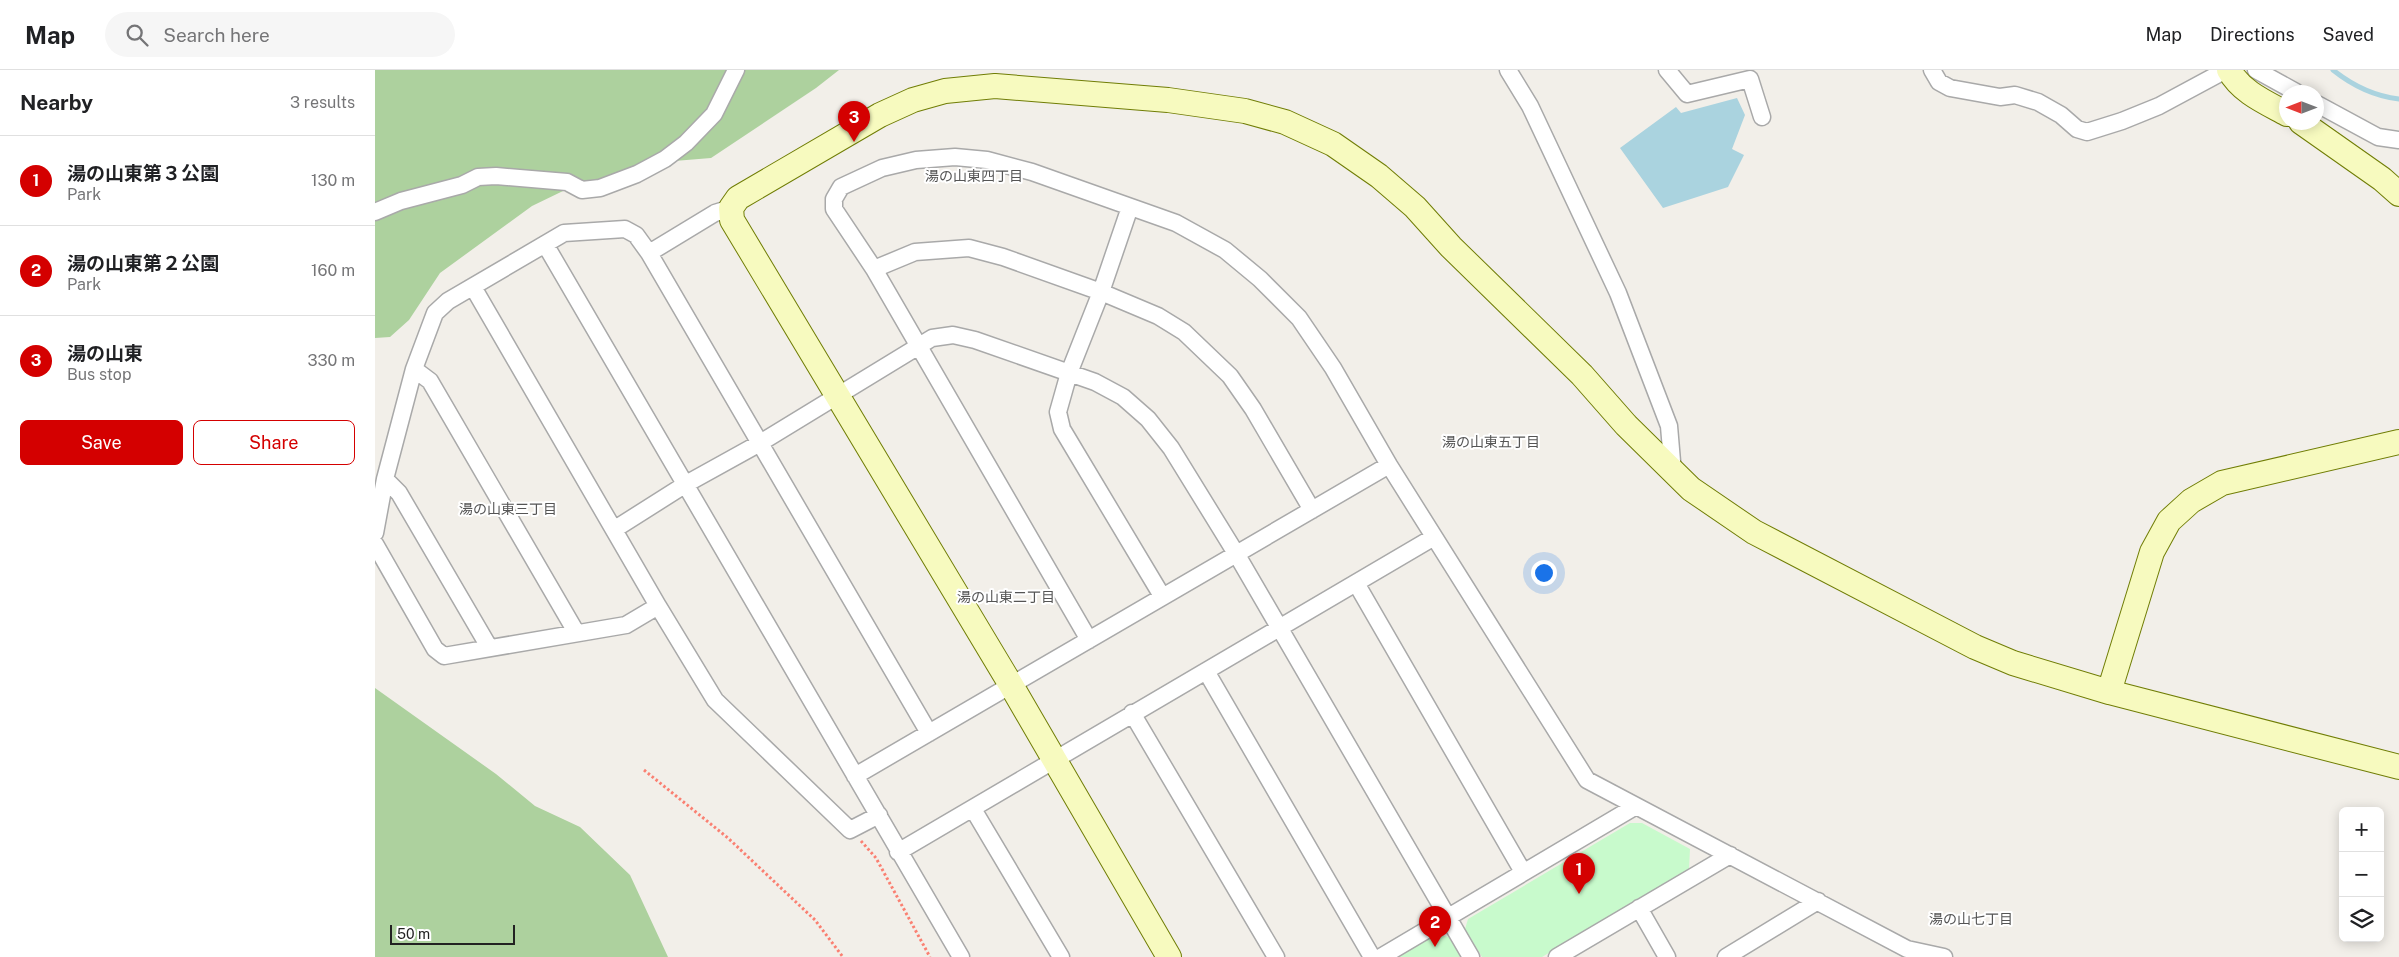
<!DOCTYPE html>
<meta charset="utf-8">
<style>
:root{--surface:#fff;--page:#f6f6f6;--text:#202124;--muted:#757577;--line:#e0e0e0;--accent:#d40000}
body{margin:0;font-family:"Public Sans","Noto Sans JP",sans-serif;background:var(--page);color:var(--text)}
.controls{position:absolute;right:15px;bottom:15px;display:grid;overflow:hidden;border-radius:8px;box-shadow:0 2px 12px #0003}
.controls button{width:45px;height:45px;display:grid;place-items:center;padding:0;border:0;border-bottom:1px solid var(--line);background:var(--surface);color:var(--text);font:25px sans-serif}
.compass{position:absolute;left:1904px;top:15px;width:45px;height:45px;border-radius:50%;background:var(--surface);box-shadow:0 2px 12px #0003;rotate:270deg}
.scale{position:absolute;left:15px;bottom:12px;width:125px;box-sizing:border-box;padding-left:5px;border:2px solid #222;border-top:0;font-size:14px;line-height:18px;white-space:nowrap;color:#222;-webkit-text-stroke:4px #fff;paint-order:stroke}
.you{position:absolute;left:1168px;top:502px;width:18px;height:18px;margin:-12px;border:4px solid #fff;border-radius:50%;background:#1a73e8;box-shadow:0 0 0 8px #1a73e833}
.badge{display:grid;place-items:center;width:32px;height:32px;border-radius:50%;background:var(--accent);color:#fff;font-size:16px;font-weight:700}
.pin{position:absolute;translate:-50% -41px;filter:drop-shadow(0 1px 2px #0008)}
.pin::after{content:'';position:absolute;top:26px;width:18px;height:15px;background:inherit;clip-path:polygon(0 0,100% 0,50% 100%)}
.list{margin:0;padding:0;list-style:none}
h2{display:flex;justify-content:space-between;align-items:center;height:65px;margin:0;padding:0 20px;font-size:21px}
h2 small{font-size:16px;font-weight:400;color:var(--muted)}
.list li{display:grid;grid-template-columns:32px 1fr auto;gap:15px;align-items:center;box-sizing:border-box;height:90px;padding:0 20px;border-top:1px solid var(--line)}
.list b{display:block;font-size:19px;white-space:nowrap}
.list p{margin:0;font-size:16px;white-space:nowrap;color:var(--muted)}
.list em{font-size:16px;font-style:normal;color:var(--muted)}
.actions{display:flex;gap:10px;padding:15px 20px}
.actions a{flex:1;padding:11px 0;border:1px solid var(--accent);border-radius:8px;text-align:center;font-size:18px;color:var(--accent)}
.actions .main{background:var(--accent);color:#fff}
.icon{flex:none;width:28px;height:28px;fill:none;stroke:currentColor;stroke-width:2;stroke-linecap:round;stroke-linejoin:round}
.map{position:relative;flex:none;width:2024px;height:887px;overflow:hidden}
header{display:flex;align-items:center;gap:30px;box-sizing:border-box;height:70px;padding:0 25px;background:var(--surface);border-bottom:1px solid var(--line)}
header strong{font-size:24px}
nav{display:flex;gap:28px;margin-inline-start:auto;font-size:18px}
.search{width:350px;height:45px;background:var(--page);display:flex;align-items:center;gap:12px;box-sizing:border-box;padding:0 18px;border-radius:28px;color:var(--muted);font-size:19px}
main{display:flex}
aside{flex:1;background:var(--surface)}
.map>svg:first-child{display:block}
.forest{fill:#add19e}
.park{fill:#c8facc}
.water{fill:#aad3df}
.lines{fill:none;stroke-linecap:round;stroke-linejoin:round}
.stream{stroke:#aad3df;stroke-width:5}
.street-casing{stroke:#a9a9a9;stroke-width:19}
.secondary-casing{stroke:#707d05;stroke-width:26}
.path{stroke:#fa8072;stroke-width:3;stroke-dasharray:2.5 2.5;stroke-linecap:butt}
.street{stroke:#fff;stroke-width:16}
.secondary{stroke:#f7fabf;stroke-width:24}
.labels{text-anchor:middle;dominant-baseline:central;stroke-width:4;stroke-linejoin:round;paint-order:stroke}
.neighbourhood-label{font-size:14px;fill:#555;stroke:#fff}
</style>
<header>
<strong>Map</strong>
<div class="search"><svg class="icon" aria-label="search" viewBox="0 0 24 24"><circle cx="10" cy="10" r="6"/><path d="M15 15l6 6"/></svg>Search here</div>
<nav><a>Map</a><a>Directions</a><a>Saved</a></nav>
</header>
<main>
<aside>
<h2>Nearby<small>3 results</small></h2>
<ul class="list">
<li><span class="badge">1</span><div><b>湯の山東第３公園</b><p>Park</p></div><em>130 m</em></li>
<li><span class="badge">2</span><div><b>湯の山東第２公園</b><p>Park</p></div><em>160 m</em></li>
<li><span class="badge">3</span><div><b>湯の山東</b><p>Bus stop</p></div><em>330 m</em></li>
</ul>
<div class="actions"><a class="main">Save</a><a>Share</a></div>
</aside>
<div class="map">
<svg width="2024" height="887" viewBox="0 0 2024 887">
<rect width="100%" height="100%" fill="#f2efe9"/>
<path class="forest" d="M0 0H464L441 18 336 88 287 92 231 107 188 121 157 136 65 203 34 250 15 267 0 268Z
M0 618 121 704 160 736 205 757 255 805 293 887H0Z"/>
<path class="park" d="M1255 753H1267L1315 779 1314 799 1167 887H1107L1090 859 1093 849Z
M1065 865 1074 867 1086 887H1023L1057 867Z"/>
<path class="water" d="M1362 28 1370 45 1357 79 1369 85 1353 117 1288 138 1245 78 1301 37 1306 43Z"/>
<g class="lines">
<path class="stream" d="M1958 0C1978 16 1998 26 2024 29"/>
<g class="street-casing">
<path id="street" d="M1133 0 1155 36 1243 223 1294 356 1298 403
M1292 0 1312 24 1375 9 1387 47
M1557 0 1564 12 1575 18 1625 27 1640 25 1663 32 1686 45 1702 59 1712 62 1747 51 1784 36 1851 0
M1881 0 1921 22
M1942 34 2003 67 2024 70
M755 137 726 222 694 303 683 342 687 359 787 526
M0 142 26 131 87 115 103 107 121 106 192 112 207 120 225 118 262 104 290 89 311 73 339 44 361 0
M170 174 586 887
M274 183 554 663
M499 199 540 182 594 178 628 187 726 222 783 246 809 262 855 306 878 339 937 440
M98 217 283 536
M39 299 55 311 201 562
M10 409 24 423 114 577
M240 459 311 414 385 373 557 268 578 265 600 270 720 312 748 327 773 349 796 378 862 485 1096 887
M0 463 10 409 39 299 60 243 73 231 189 163 250 159 261 165 274 183 340 143 356 138
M0 474 60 579 69 586 251 555 283 536 340 630 475 760 504 745
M981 513 1148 802
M714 570 499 199 459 139V129L466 117 507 98 541 90 580 87 612 90 657 102 801 153 850 180 885 209 924 248 958 298 1014 395 1212 710 1532 879 1569 887
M831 601 997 887
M757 643 901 887
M480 706 1014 395
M598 739 686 887
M523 782 1059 467
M1264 838 1292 887
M1006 887 1261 736
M1182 887 1355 785
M1351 887 1443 831"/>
</g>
<g class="secondary-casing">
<path id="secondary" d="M1854 0C1866 22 1890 32 1912 44
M1926 52 2007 109 2024 124
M1734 622 1777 482 1794 451 1816 431 1847 413 2024 372
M794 887 636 615 357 150 356 138 363 128 505 45 538 30 570 21 620 16 793 30 870 41 910 52 958 74 1004 106 1040 137 1076 177 1207 305 1251 355 1316 419 1379 462 1600 577 1638 593 1734 622 2024 697"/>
</g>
<path class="path" d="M269 700 353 768 440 850 468 887
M486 771 501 788 555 887"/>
<use href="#street" class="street"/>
<use href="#secondary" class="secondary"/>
</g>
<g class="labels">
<g class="neighbourhood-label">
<text x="599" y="106">湯の山東四丁目</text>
<text x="1116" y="372">湯の山東五丁目</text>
<text x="133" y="439">湯の山東三丁目</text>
<text x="631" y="527">湯の山東二丁目</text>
<text x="1596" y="849">湯の山七丁目</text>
</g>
</g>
</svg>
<div class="controls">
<button>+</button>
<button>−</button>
<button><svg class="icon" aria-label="layers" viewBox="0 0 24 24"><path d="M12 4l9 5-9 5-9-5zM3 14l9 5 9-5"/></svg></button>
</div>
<svg class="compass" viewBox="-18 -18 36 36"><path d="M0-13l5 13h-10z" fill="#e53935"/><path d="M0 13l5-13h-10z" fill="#757577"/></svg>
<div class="scale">50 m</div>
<div class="you"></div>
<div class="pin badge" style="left:1204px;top:824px">1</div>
<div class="pin badge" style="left:1060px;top:877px">2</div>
<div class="pin badge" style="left:479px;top:72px">3</div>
</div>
</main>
